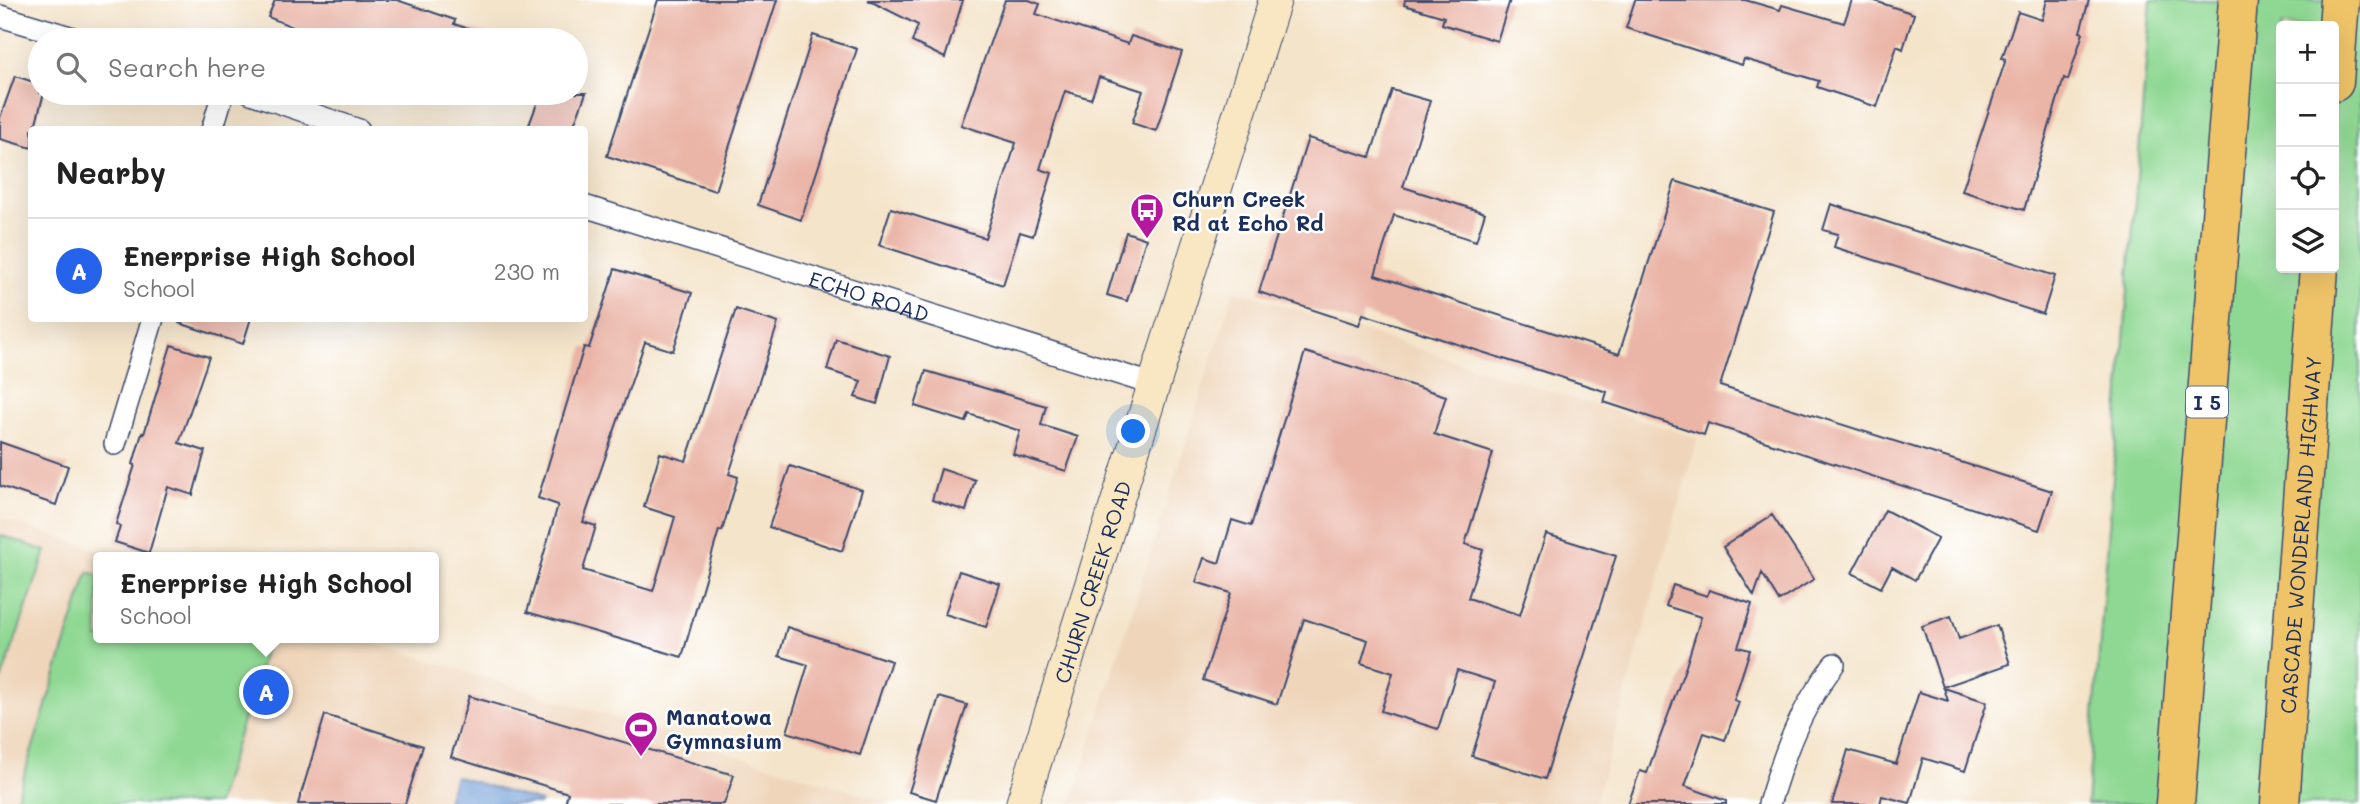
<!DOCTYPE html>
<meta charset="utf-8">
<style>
:root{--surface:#fff;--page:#f6f6f6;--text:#222;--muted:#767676;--line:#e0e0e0;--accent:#2563eb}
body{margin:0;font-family:Mali,sans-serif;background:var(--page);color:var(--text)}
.controls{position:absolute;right:21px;top:21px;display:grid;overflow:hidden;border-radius:7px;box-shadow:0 7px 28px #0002}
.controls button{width:63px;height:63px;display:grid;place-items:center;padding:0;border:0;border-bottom:2px solid var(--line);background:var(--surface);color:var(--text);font:35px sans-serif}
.you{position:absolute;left:1134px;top:432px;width:24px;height:24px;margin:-18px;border:5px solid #fff;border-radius:50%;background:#1a73e8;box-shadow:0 0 0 10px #1a73e833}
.badge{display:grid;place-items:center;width:46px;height:46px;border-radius:50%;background:var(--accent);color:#fff;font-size:23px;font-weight:700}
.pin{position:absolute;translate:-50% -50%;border:4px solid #fff;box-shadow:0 2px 7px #0006}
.popup{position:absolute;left:93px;top:552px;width:346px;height:91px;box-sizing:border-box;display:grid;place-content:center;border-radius:7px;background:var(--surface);filter:drop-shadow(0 2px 5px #0005);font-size:23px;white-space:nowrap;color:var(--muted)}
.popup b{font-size:26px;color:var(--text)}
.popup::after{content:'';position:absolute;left:50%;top:100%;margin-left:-14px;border:14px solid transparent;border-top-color:var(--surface)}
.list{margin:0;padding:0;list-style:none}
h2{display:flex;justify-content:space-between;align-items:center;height:91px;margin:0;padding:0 28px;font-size:30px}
h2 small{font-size:23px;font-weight:400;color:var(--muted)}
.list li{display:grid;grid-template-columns:46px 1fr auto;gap:21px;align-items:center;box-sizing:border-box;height:105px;padding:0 28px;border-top:2px solid var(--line)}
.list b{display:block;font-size:26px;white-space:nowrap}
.list p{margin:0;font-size:23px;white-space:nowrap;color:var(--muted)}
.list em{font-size:23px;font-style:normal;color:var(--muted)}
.icon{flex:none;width:38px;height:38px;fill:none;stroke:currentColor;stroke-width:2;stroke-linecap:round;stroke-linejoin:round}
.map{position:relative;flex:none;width:2360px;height:804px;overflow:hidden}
.search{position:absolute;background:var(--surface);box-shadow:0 7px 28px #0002;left:28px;top:28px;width:560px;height:77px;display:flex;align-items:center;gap:18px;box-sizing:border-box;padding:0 24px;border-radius:38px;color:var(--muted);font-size:26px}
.panel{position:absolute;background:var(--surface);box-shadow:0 7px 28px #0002;left:28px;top:126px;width:560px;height:196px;border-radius:7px}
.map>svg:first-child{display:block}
.built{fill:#efd6bb}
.green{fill:#8fd893;stroke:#558478;stroke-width:2;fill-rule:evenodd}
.water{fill:#6f9dd7;stroke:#45669a;stroke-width:2}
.building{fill:#eab4a6}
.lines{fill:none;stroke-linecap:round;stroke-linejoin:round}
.street-casing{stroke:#3c4a6e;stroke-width:24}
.secondary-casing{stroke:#3c4a6e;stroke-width:34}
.highway-casing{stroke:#3c4a6e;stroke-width:41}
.street{stroke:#fff;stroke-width:21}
.secondary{stroke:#f9e7c3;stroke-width:32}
.highway{stroke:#efc469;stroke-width:38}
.labels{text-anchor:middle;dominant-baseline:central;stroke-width:5;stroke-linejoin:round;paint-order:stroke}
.shield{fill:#fff;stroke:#5f6d8e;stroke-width:2}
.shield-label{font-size:19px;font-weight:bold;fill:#1b2f5e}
.poi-label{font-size:21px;font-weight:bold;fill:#1b2f5e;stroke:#fff;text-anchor:start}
.street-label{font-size:21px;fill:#1b2f5e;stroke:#fff}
</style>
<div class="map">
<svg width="2360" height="804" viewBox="0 0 2360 804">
<rect width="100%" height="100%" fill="#fff"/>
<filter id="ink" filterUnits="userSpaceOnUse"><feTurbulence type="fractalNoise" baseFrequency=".0143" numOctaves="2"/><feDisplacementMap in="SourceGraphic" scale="14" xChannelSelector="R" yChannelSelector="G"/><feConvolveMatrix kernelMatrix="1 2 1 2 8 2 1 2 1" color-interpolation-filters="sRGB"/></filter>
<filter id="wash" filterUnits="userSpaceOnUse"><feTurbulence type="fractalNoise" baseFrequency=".00686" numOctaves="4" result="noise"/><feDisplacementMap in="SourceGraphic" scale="28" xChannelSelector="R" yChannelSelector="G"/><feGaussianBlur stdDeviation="1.57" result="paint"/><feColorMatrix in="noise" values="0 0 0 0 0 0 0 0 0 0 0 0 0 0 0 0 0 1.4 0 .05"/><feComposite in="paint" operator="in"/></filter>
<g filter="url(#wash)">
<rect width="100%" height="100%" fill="#f4e4ca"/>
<path class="built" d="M1234 290 1697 438 1595 804H1319L1302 799 1300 804H1071Z
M0 518 120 557H98V638H357L894 804H0Z"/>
<path class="green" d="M2151 0H2360V804H2087ZM2281 26H2334V268H2281Z
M0 535 46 551 0 684Z
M88 572 98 575V638H269L217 804H15Z"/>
<path class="water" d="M455 776 541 802 540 804H446Z"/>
<g id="blocks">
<path class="building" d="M275 0H397L455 20 454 24 491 36V40H325L268 17Z
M658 0H777L715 191 607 156Z
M868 0H963L945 58 912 42 918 25Z
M1005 0H1029L1040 4 1036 14 1128 44 1131 36 1182 52 1156 131 1132 123 1143 91 1099 77 1091 99 1065 91 1040 169 1052 173 1033 236 1020 232 1003 285 879 245 891 208 985 238 1016 143 961 125Z
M1405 0H1510L1497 41 1442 24 1444 17 1404 5Z
M1635 0H1745L1780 10 1782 5 1844 23 1852 0H1872L1914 14 1903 49 1897 46 1877 107 1817 87 1819 81 1744 59 1742 65 1626 28Z
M2047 0H2089L2080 32 2083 33 2068 80 2064 78 2024 210 1962 191 2006 59 2002 58 2018 12 2042 20Z
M813 35 857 49 801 220 758 205Z
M15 76 40 84V93H44L34 130H32V148L0 139V118Z
M1392 90 1430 101 1403 187 1485 213 1476 241 1394 215 1375 275 1619 354 1675 181 1774 212 1720 386 2052 491 2039 530 1708 423 1704 435 1604 402 1607 392 1363 314 1359 325 1259 292 1308 138 1370 157Z
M541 93H586L572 130H543L529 125Z
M1831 204 2055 276 2043 314 1834 247 1838 234 1823 230Z
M1126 232 1146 239 1127 301 1107 295Z
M615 269 692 293 673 351 645 342 583 522 596 526 583 570 653 591 675 517 644 507 660 453 686 461 736 309 778 323 729 474 738 477 722 531 719 530 682 657 527 612 558 505 538 498 584 347 589 348Z
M180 318H251L243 344 179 323Z
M836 339 890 356 877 404 855 397 861 381 827 370Z
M171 345 209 357 179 443 205 451 193 495 168 487 149 553 115 542 120 527 116 524 135 465 133 464 142 433 144 434Z
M1305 352 1446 396 1434 434 1493 453 1465 544 1483 550 1468 598 1520 615 1546 534 1616 556 1545 779 1472 756 1495 682 1457 670 1438 729 1381 711 1393 673 1361 663 1368 640 1304 619 1277 704 1203 680 1231 593 1196 582 1204 558 1219 563 1232 520 1251 526Z
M926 371 1046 406 1041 425 1078 437 1066 471 1013 454 1020 431 969 414 966 422 915 406Z
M0 442 68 466 56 505 0 486Z
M790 466 862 490 842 551 769 527Z
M941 469 975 480 966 511 932 500Z
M1885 510 1938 538 1915 580 1892 567 1881 588 1852 573Z
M1772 515 1814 579 1779 601 1762 573 1754 596 1723 547Z
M959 571 1000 584 986 627 945 614Z
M1673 585 1707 596 1709 590 1752 604 1738 647 1750 650 1734 700 1739 702 1725 740 1704 733 1685 786 1726 801V804H1628L1640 771 1647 773 1686 666 1701 617 1666 606Z
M1951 616 1959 639 1997 625 2010 664 1943 687 1922 626Z
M787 627 891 661 860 755 787 732 808 665 779 656Z
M1944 688 1987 702 1965 771 1923 758 1910 803 1882 796 1880 804H1832L1848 750 1896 764 1919 692 1948 701Z
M469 696 734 775 724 804H565L568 793 451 757Z
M939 697 967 705 936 800 909 792Z
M325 715 423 746 405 804H298Z"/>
</g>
</g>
<g filter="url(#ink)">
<use href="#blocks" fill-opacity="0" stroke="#3c4a6e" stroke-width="2"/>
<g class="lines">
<g class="street-casing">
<g id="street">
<path d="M0 16 80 40"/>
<path d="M251 93 359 130"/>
<path d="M212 130 223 93"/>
<path id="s1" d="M584 206 1155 385"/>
<path d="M115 444 153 318"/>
<path d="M1769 804C1786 748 1799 712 1834 664"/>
</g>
</g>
<g class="secondary-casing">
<g id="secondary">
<path id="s2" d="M1022 804 1275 0"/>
</g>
</g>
<g class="highway-casing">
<g id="highway">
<path d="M2334 82 2340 0"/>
<path d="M2175 804 2238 0"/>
<path id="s3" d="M2280 804 2319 268"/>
</g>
</g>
<use href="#street" class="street"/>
<use href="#secondary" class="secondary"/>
<use href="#highway" class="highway"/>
</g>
</g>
<defs>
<g id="bus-pin" transform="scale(1.75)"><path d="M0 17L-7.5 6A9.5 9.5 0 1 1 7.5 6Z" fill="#b5179e" stroke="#fff"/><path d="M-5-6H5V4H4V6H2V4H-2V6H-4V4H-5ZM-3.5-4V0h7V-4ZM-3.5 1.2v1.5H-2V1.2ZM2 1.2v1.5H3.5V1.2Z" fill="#fff"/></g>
<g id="stadium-pin" transform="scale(1.75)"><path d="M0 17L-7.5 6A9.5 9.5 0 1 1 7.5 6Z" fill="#b5179e" stroke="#fff"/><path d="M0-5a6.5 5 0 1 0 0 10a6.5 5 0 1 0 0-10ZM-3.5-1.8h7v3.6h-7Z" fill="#fff"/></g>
</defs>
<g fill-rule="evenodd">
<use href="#bus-pin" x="1147" y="210"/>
<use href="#stadium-pin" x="641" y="728"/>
</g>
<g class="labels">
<rect class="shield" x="2186" y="386.5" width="42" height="31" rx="5"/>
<g class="shield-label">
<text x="2207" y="402">I 5</text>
</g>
<g class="poi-label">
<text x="1172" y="198">Churn Creek<tspan x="1172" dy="24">Rd at Echo Rd</tspan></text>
<text x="666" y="716">Manatowa<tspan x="666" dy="24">Gymnasium</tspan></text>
</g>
<g class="street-label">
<text stroke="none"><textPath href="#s1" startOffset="299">ECHO ROAD</textPath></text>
<text stroke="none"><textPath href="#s3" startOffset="270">CASCADE WONDERLAND HIGHWAY</textPath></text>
<text stroke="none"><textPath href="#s2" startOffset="233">CHURN CREEK ROAD</textPath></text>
</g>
</g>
</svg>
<div class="controls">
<button>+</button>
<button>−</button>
<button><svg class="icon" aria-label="locate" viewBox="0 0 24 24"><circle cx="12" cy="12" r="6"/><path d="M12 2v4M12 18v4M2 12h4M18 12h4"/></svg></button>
<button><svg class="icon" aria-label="layers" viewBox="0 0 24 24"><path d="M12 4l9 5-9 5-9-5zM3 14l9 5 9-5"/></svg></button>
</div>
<div class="you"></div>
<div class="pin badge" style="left:266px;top:692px">A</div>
<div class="popup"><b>Enerprise High School</b>School</div>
<div class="search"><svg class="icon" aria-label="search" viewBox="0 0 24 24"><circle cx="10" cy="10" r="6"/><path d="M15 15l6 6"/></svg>Search here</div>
<section class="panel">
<h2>Nearby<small></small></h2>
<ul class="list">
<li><span class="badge">A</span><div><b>Enerprise High School</b><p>School</p></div><em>230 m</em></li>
</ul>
</section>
</div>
